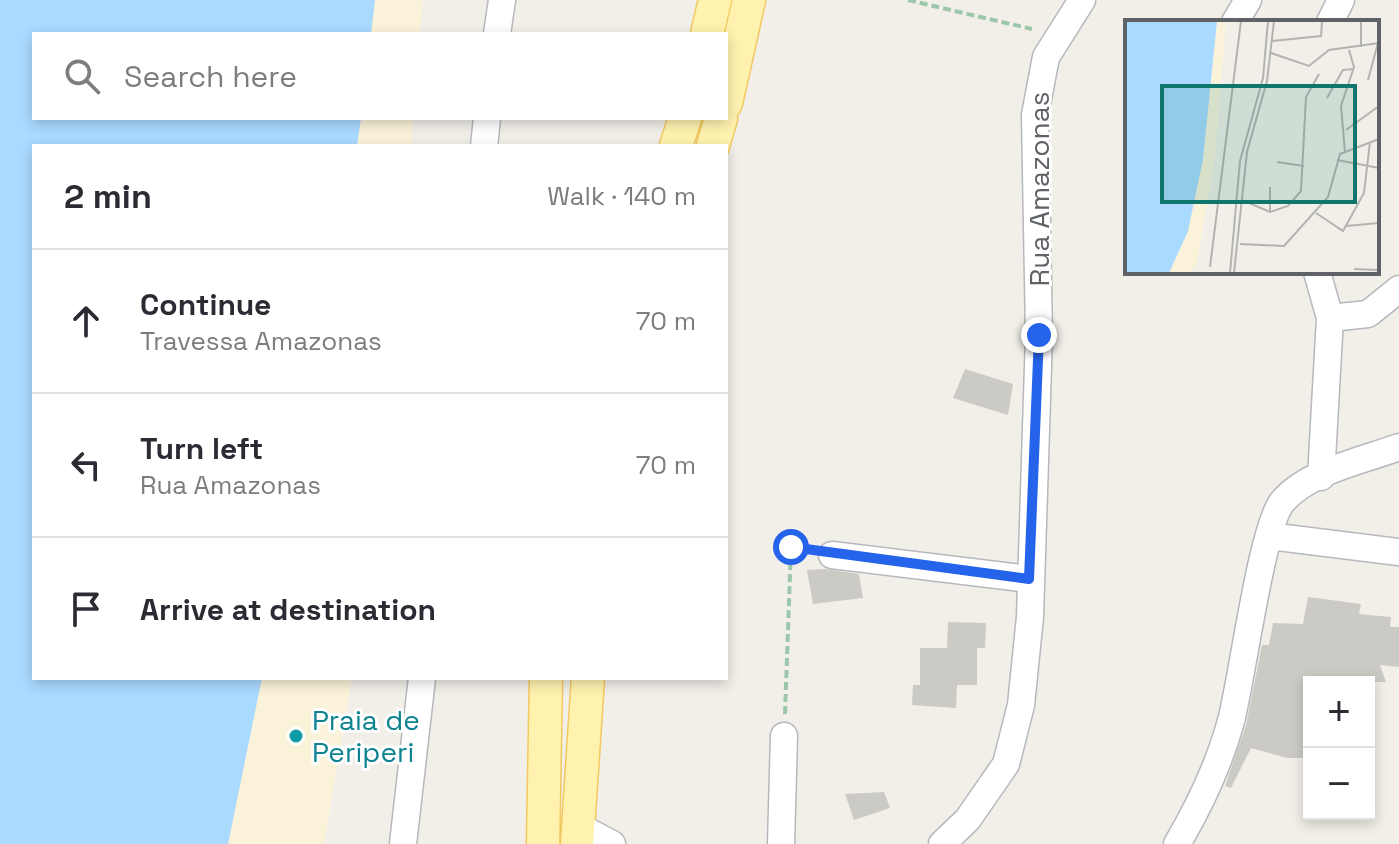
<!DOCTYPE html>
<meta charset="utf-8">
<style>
:root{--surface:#fff;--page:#f2f2f3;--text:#2b2b33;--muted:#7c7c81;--line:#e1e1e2}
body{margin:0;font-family:"Space Grotesk",sans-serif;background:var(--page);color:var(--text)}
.controls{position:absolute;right:24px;bottom:24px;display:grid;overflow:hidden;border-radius:0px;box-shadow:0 4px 12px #0003}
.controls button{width:72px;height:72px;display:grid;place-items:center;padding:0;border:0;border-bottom:2px solid var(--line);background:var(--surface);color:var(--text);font:40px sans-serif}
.stop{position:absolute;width:24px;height:24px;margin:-18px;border:6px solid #2563eb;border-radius:50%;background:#fff}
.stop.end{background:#2563eb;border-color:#fff;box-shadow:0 2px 8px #0008}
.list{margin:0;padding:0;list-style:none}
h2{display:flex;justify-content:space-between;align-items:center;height:104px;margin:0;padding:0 32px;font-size:34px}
h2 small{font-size:26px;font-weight:400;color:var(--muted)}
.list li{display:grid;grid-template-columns:52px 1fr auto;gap:24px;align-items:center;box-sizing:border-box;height:144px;padding:0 32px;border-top:2px solid var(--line)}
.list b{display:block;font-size:30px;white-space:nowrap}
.list p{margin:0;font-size:26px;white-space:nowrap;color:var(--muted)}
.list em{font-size:26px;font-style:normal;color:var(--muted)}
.icon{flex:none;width:44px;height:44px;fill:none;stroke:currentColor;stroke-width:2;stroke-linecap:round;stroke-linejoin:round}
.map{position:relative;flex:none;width:1399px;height:844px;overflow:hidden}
.search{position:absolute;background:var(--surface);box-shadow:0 4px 12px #0003;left:32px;top:32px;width:696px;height:88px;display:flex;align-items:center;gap:20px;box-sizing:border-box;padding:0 28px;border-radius:0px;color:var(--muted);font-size:30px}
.panel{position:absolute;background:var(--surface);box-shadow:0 4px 12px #0003;left:32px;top:144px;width:696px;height:536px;border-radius:0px}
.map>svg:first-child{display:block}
.sand{fill:#fbf3d9}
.water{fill:#aadaff}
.building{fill:#cccac5}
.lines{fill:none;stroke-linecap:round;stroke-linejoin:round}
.minor-casing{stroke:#b5b8bc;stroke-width:29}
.major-casing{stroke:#f2c960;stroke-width:35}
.path{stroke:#9cc7a9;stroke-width:4;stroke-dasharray:8 4;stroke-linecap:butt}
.minor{stroke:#fff;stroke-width:26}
.major{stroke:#fff2af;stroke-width:32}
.route{stroke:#2563eb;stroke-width:10}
.culture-dot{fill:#0f9aa8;stroke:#fff;stroke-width:3}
.labels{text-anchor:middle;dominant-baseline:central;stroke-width:6;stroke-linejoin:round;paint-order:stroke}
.street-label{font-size:28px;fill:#5f6368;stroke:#fff}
.culture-label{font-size:28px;fill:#0d838f;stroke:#fff;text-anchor:start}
.inset-road{fill:none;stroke:#b3b3b1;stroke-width:2}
.view{fill:#0f766e;fill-opacity:0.15;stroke:#0f766e;stroke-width:4}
.inset-edge{fill:none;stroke:#5f6368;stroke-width:4}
</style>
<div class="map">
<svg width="1399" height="844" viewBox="0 0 1399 844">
<rect width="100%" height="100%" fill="#f1efe8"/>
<path class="sand" d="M375 0H423L420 34H371Z
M361 118H413L411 146H357Z
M262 678H352L324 844H228Z"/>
<path class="water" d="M0 0H375L371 34H34V118H361L357 146H34V678H262L228 844H0Z"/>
<path class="building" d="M965 369 1013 384 1008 415 953 398Z
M825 569 859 574 863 598 813 604 807 570Z
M1308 597 1361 604 1359 614 1391 617 1390 627H1399V667L1380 665 1386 682H1309V758H1287L1251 748 1231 788 1225 786 1246 725 1262 645H1269L1273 623 1303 624Z
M948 622 986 623 985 648H977V685H957L956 708 912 705 913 685H920V648H947Z
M884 792 890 808 854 820 845 794Z"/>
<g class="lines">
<g class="minor-casing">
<path id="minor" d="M1235 22 1248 0
M1330 22 1341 0
M497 34 502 0
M484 146 487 118
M1317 272 1330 318 1321 477
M1330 318 1368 314 1399 289
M1269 536 1399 552
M832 555 1029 579
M578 826 612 844
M403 844 422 678
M781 844 784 736
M942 844 968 819 1006 764 1021 705 1030 617 1039 335 1035 115 1046 57 1082 0
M1177 844C1200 805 1219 765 1231 721 1242 680 1262 524 1283 501 1309 471 1364 460 1399 447"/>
</g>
<g class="major-casing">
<path id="major" d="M707 34 715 0
M726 103 749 0
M676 146 685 118
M713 146 721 118
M543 844 546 678
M577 844 588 678"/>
</g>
<path class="path" d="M908 0 1032 29
M785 714 791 547 807 550"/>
<use href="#minor" class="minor"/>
<use href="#major" class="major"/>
</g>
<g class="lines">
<path class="route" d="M791 547 1029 579 1039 335"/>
</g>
<circle class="culture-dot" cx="296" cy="736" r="8"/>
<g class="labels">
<g class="street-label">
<text transform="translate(1039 189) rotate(-90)">Rua Amazonas</text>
</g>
<g class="culture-label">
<text x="312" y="720">Praia de<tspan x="312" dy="32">Periperi</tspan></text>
</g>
</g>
<g transform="translate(1125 20)">
<rect width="254" height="254" fill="#f1efe8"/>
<path d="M92 1H101L90 137 72 242 65 253H44L63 211 78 139Z" fill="#fbf3d9"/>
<path d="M0 1H92L78 139 63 211 44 253H0Z" fill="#aadaff"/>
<path class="inset-road" d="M236 1V27M147 21 196 16 197 1M146 33 184 46 204 30 254 23M243 60 253 23M202 78 218 50 229 49M221 110 254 86M220 132 216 86 229 47 224 30M212 140 254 148M152 142 179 146M117 180 145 192 163 186 176 171 181 77 194 54M145 192V167M191 193 218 211 239 173 245 122M221 206 254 203M115 224 159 226 203 177 215 134 254 119M85 247 116 1M229 249 254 250M105 253 115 141 138 58 143 1M109 253 122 132 142 61 149 1"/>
<path class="view" d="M37 66H230V182H37Z"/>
<rect width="254" height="254" class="inset-edge"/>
</g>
</svg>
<div class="controls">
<button>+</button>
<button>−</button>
</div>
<div class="stop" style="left:791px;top:547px"></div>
<div class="stop end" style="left:1039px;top:335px"></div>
<div class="search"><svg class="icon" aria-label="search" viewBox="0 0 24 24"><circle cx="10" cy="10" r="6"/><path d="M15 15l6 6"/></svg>Search here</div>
<section class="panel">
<h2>2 min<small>Walk · 140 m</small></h2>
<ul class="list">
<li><svg class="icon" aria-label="ahead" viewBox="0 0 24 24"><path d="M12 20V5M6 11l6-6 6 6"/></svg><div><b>Continue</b><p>Travessa Amazonas</p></div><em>70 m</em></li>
<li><svg class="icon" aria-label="left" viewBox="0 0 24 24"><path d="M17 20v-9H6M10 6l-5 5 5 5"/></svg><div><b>Turn left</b><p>Rua Amazonas</p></div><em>70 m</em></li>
<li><svg class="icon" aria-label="arrive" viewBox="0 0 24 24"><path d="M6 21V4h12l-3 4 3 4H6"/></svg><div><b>Arrive at destination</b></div></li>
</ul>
</section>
</div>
